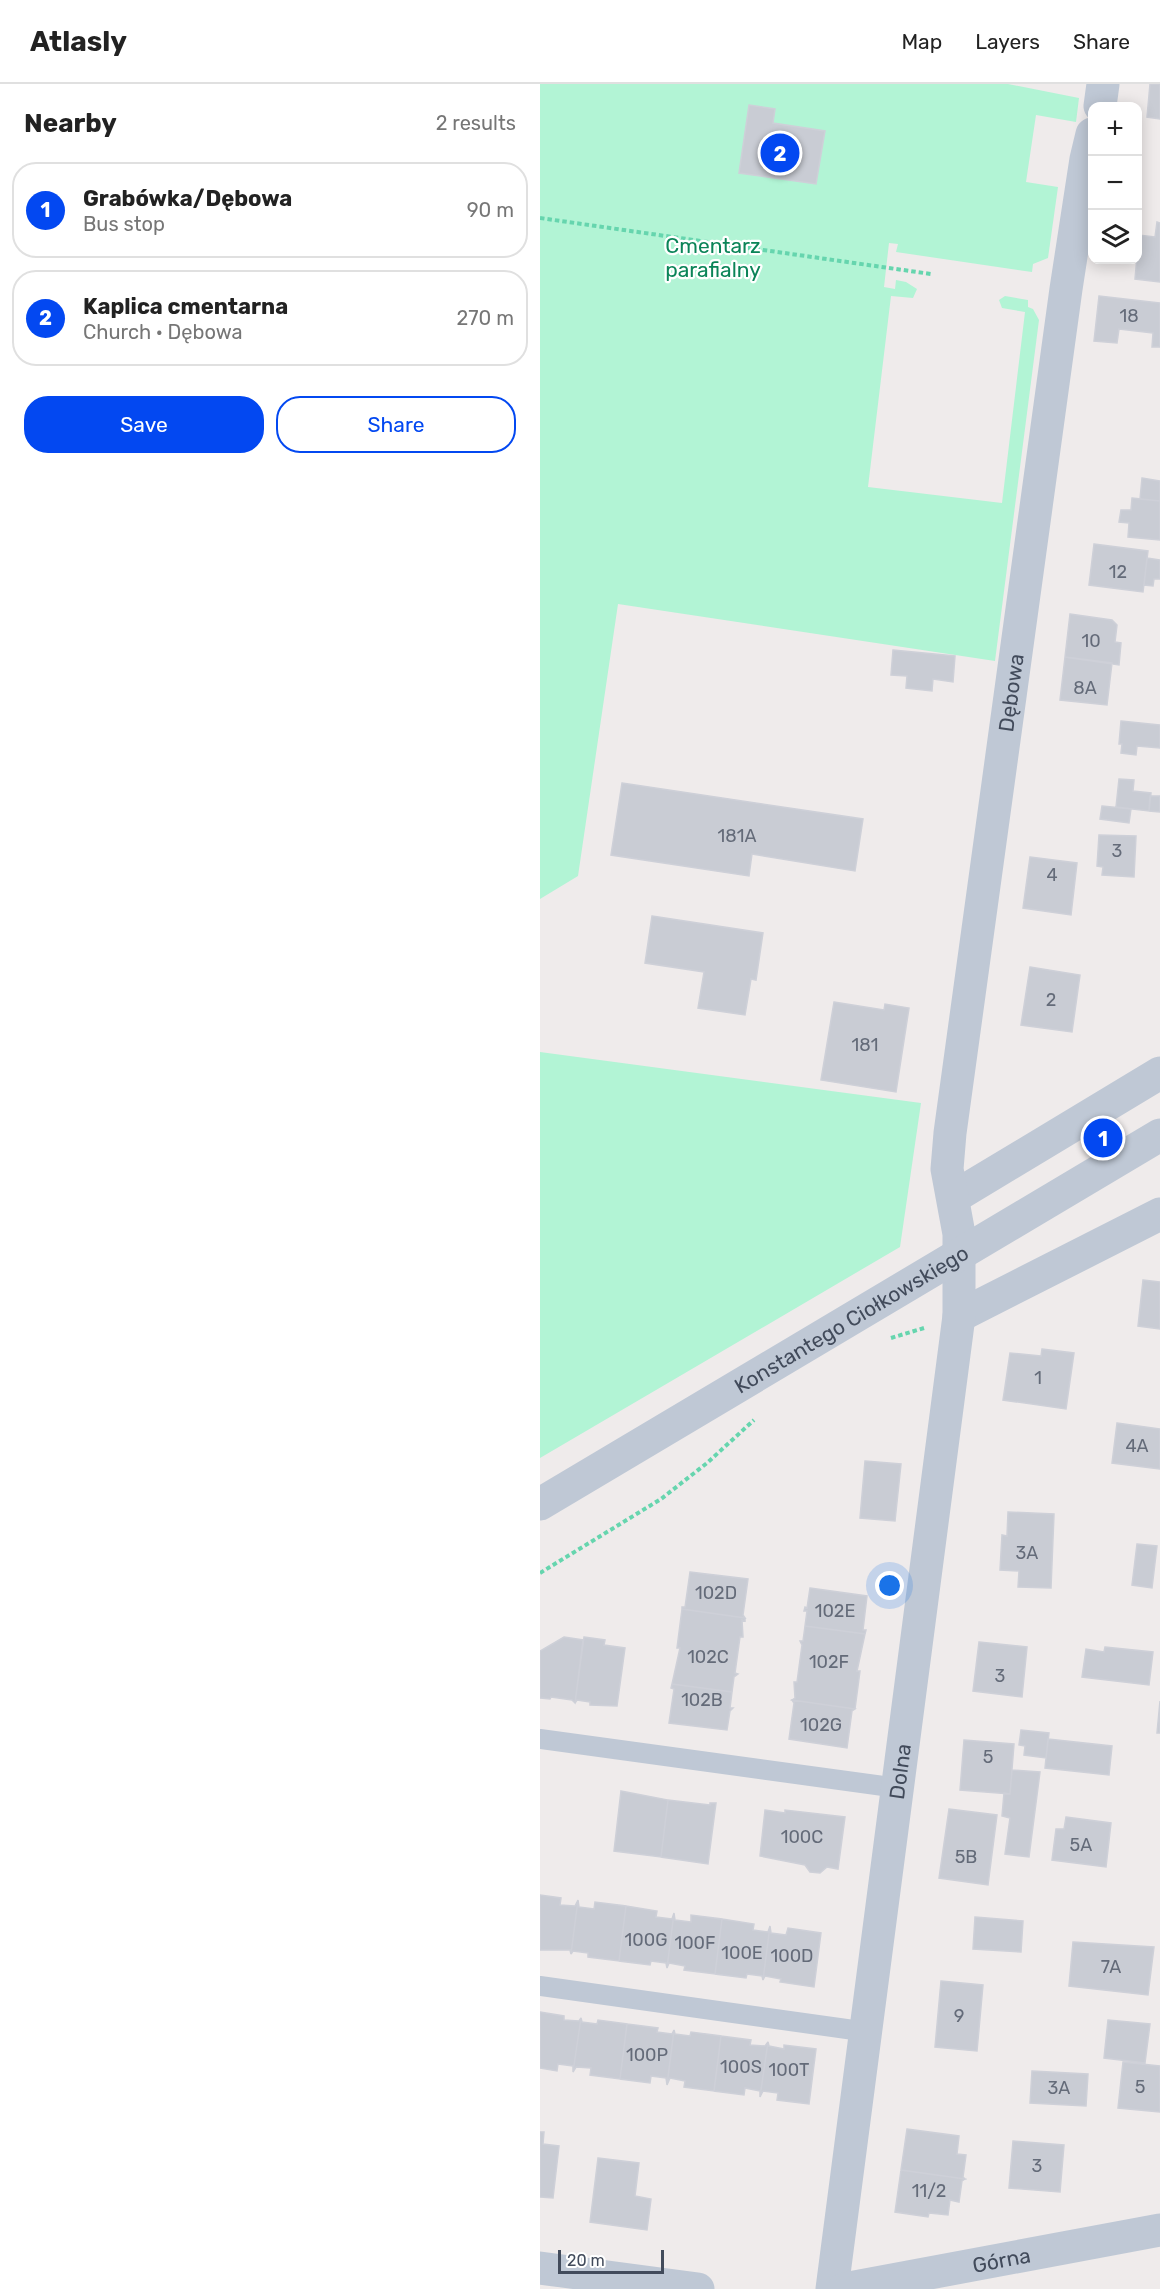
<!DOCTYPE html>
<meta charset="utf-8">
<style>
:root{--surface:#fff;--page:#f2f2f2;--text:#222;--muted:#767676;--line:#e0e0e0;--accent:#0348f1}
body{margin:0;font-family:Rubik,sans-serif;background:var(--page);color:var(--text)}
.controls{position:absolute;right:18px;top:18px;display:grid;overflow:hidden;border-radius:12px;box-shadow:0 3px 15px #0003}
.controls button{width:54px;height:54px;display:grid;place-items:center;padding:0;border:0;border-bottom:2px solid var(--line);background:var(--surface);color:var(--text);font:30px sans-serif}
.scale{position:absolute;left:18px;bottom:15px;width:106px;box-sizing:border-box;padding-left:6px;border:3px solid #424b5b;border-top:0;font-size:16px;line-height:21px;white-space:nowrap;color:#424b5b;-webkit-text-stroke:4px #fff;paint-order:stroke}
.you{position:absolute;left:350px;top:1502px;width:21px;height:21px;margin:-15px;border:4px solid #fff;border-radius:50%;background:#1a73e8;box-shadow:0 0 0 9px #1a73e833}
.badge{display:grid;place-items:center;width:39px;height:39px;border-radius:50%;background:var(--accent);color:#fff;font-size:20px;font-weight:700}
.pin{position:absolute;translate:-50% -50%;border:3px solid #fff;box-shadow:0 2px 6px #0006}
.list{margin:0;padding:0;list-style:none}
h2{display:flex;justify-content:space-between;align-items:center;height:78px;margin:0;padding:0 24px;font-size:26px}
h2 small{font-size:20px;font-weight:400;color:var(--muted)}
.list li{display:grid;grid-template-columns:39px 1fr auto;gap:18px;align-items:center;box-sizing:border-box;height:96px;margin:0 12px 12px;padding:0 12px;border:2px solid var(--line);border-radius:24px}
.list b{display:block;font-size:22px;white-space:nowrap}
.list p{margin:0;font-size:20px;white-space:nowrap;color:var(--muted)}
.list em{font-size:20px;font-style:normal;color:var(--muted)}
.actions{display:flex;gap:12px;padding:18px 24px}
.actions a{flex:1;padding:14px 0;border:2px solid var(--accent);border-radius:24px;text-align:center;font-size:21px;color:var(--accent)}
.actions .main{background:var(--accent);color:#fff}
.icon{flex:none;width:33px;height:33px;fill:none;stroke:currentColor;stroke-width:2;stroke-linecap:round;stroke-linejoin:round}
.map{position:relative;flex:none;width:620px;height:2205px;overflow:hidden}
header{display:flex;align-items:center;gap:36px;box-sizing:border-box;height:84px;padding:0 30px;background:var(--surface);border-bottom:2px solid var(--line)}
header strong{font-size:28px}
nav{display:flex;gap:33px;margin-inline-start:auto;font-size:21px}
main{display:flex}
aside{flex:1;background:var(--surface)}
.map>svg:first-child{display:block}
.green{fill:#b2f4d5}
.building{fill:#c9ccd4;stroke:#ced0d8;stroke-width:1.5}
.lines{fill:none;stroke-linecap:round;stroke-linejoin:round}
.path{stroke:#66d5ae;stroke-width:4;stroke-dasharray:4.5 3;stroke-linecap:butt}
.service{stroke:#bfc8d5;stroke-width:20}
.minor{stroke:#bfc8d5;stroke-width:33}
.tertiary{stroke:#bfc8d5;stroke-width:33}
.labels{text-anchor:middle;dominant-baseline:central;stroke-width:4.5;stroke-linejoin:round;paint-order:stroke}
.number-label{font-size:18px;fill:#646b79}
.park-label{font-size:21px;fill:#0b8458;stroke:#fff}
.street-label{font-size:21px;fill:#424b5b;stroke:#fff}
</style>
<header>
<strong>Atlasly</strong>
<nav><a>Map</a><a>Layers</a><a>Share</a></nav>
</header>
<main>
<aside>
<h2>Nearby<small>2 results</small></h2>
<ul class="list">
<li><span class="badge">1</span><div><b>Grabówka/Dębowa</b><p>Bus stop</p></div><em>90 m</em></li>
<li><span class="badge">2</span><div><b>Kaplica cmentarna</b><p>Church · Dębowa</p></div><em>270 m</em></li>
</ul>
<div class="actions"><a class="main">Save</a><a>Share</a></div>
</aside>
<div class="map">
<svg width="620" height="2205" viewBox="0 0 620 2205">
<rect width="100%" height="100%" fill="#efebeb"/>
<path class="green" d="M0 0H468L539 14 536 38 496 31 486 98 518 103 508 174 493 180 492 188 356 168 358 160 349 159 344 203 355 205 356 196 366 198 377 205 373 214 351 212 328 403 462 419 485 228 462 224 459 216 465 212 488 216V223L493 225 499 236 455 577 78 520 38 792 0 815Z
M0 968 381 1019 360 1163 0 1374Z"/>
<path class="building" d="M610 0H620V35L607 33Z
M209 21 235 25 233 39 285 47 276 100 199 89Z
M617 138 620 139V198L595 195 599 151 615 153Z
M559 212 620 219V263H612L613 249 579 245 577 259 554 257Z
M602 394 620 397V417L600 415Z
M592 414 620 417V456L588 453 589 439 579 438 581 426H591Z
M554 460 608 467 603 508 549 501Z
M607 474 620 476V495H614L613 502 604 501Z
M530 530 572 536 577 541 575 558 581 559 579 581 525 573Z
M353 566 415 572 413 598 393 595 392 607 366 604 367 592 351 591Z
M525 573 572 579 567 621 520 616Z
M581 637 620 641V664L597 662 596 671 581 669 582 660H579Z
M579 695 594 696 593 707 611 709 609 727 576 723Z
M82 699 323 735 315 787 212 770 209 792 71 771Z
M610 712H620V728L609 727Z
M562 722 591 725 589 739 560 735Z
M559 751 596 752 594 793 562 791 563 783 557 782Z
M490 773 537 779 531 831 483 824Z
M112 832 223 849 216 896 211 895 205 931 158 924 164 888 105 879Z
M490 883 540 891 532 948 481 941Z
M294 918 344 926 345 920 369 924 356 1008 281 996Z
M603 1196 620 1198V1245L598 1242Z
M502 1265 534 1269 526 1325 463 1316 470 1269 501 1272Z
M577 1339 620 1345V1385L572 1379Z
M325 1377 361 1380 355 1437 320 1434Z
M468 1428 514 1430 511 1504 478 1503 479 1487 460 1486 462 1451 467 1452Z
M597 1460 617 1462 612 1504 592 1501Z
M150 1488 208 1495 203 1531 205 1534 142 1525V1523H145Z
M270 1504 327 1512 323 1546H326L325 1550 265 1542 267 1527H264L265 1523 267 1524Z
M142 1525 205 1534V1537L202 1536 203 1553H200L195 1589 198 1590 194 1593 192 1608 132 1600 140 1564H137Z
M265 1542 325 1550 317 1587H320L315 1625 252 1616 255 1614 254 1598H257L262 1561 260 1557H263Z
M24 1553 43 1556 35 1619 32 1616 11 1613 10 1615 0 1614V1567Z
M44 1553 65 1556 64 1561 85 1564 77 1622 50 1621V1618L37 1616 35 1619Z
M439 1558 487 1563 482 1613 433 1607Z
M565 1563 613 1568 609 1601 542 1593 546 1565 564 1568Z
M132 1600 192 1608 190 1624H193L190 1627 187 1646 129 1639 134 1605 131 1604Z
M252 1616 315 1625 312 1627 307 1664 249 1655 254 1619Z
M620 1617V1649H617Z
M481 1646 509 1649 506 1674 484 1671 485 1662 479 1661Z
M508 1655 572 1662 569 1691 505 1684Z
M424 1656 474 1660 470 1710 420 1706Z
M472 1686 500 1688 489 1773 465 1770 470 1734 462 1732 464 1709 470 1710Z
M81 1707 128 1716 121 1773 74 1767Z
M128 1716 170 1721V1719H176L168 1780 121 1773Z
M409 1725 457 1731 448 1801 399 1794Z
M225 1726 245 1729V1726L305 1733 298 1785 287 1783 280 1789 270 1788 265 1781 220 1772Z
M526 1733 571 1739 566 1783 512 1776 516 1745H524Z
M0 1811 21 1814 20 1821 35 1822 38 1816 31 1870 30 1866H0Z
M38 1816 39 1823 54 1825 55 1818 86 1822 79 1877 48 1873V1869L33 1867 31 1870Z
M86 1822 117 1827 116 1833 132 1835 134 1829 127 1884 126 1879 111 1877 110 1881 79 1877Z
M134 1829 135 1836 151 1838V1831L182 1835 175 1890 144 1886 145 1882 129 1879 127 1884Z
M435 1833 483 1837 481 1868 433 1865Z
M182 1835 214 1840 213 1846 228 1848 230 1842 223 1896 222 1892 207 1890 206 1894 175 1890Z
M230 1842 231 1849 246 1851 248 1844 281 1849 274 1903 240 1898 241 1895 225 1892 223 1896Z
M533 1858 614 1863 608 1911 529 1902Z
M401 1897 443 1901 437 1967 395 1963Z
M0 1928 24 1932V1936L39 1937 41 1934 33 1988V1982L18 1980 17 1987 0 1984Z
M41 1934 42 1938 57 1940 58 1936 87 1940 80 1995 50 1991 51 1984 36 1983 33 1988Z
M568 1936 610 1940 605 1979 564 1974Z
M87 1940 118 1944 117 1948 132 1950 134 1946 127 2001 126 1994 111 1992 110 1999 80 1995Z
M134 1946 135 1950 150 1952 151 1948 181 1952 174 2007 144 2003 145 1997 130 1994 127 2001Z
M181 1952 211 1956 210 1961 225 1962 228 1958 220 2013V2007L205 2004 204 2011 174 2007Z
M228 1958 229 1962 244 1965V1961L276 1965 269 2020 237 2016 238 2009 223 2007 220 2013Z
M583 1978 620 1982V2028L578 2024Z
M492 1987 548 1990 546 2022 490 2019Z
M367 2045 419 2052 417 2070 426 2071 423 2093 425 2095 361 2086Z
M0 2048H4L3 2060 19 2062 13 2114 0 2113Z
M473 2057 524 2061 520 2108 469 2104Z
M58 2074 99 2079 95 2112 111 2115 107 2146 50 2138Z
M361 2086 425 2095 422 2097 419 2118 410 2116 408 2131 389 2129 388 2133 355 2128Z"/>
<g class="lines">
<path class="path" d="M0 134 391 190
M351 1254 384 1244
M0 1489 121 1415 167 1379 214 1336"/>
<path class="service" d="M0 1655 358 1704
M0 1902 328 1948"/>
<g class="minor">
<path d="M560 22 563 0"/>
<path d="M414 1113 620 989"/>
<path d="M419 1232 620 1130"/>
<path d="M0 2184 158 2205"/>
<path id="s1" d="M292 2205 419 1232V1150L407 1085 410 1049 526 205 546 75 552 50"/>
<path id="s2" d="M304 2205 620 2146"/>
</g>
<path class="tertiary" id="s3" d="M0 1420 620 1051"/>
</g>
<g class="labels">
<g class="number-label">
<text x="589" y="232">18</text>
<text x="578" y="488">12</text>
<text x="551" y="557">10</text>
<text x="545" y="604">8A</text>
<text x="197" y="752">181A</text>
<text x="577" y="767">3</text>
<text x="512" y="791">4</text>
<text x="511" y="916">2</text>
<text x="325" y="961">181</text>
<text x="498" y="1294">1</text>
<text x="597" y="1362">4A</text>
<text x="487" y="1469">3A</text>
<text x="176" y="1509">102D</text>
<text x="295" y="1527">102E</text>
<text x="168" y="1573">102C</text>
<text x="289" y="1578">102F</text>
<text x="460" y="1592">3</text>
<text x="162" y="1616">102B</text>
<text x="281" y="1641">102G</text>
<text x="448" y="1673">5</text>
<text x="262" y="1753">100C</text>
<text x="541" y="1761">5A</text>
<text x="426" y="1773">5B</text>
<text x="106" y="1856">100G</text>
<text x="155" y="1859">100F</text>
<text x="202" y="1869">100E</text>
<text x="252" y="1872">100D</text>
<text x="571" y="1883">7A</text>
<text x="419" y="1932">9</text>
<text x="107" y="1971">100P</text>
<text x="201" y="1983">100S</text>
<text x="249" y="1986">100T</text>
<text x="600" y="2003">5</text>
<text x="519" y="2004">3A</text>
<text x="497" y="2082">3</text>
<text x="389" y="2107">11/2</text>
</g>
<g class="park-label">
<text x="173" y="161">Cmentarz<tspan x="173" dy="24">parafialny</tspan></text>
</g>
<g class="street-label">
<text stroke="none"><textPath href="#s1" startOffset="1610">Dębowa</textPath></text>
<text stroke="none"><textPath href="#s3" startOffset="362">Konstantego Ciołkowskiego</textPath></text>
<text stroke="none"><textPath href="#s1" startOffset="522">Dolna</textPath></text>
<text stroke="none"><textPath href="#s2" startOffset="160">Górna</textPath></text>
</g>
</g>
</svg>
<div class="controls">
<button>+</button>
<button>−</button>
<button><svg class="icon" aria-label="layers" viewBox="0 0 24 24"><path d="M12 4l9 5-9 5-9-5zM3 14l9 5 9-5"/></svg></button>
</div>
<div class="scale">20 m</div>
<div class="you"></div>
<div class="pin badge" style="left:563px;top:1054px">1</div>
<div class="pin badge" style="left:240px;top:69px">2</div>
</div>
</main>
